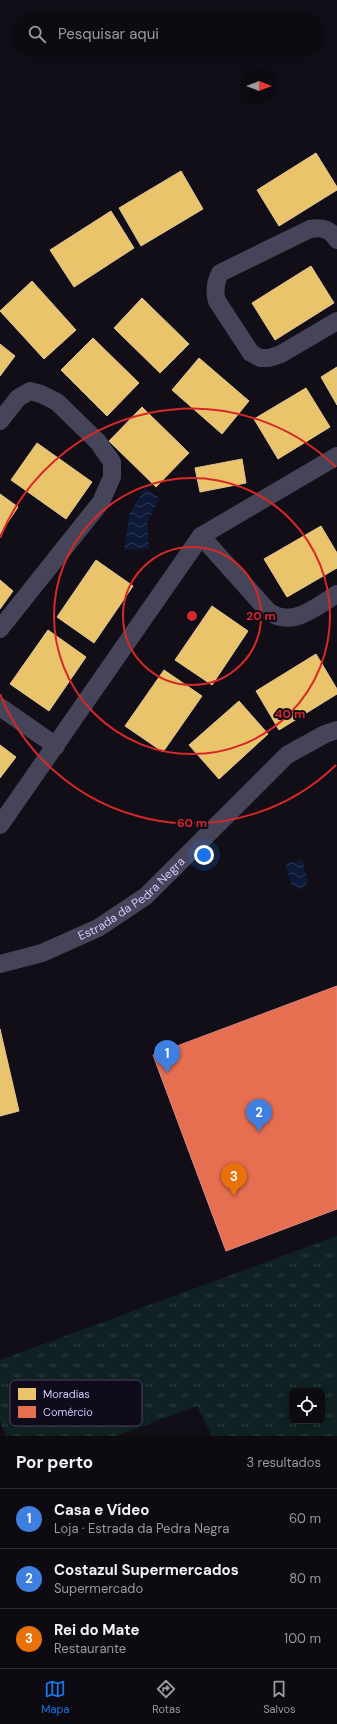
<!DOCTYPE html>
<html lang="pt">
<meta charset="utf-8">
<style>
:root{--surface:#0d0a12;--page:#1b1820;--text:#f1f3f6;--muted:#9a9a9f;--line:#2d2b32;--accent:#1a73e8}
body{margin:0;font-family:"DM Sans",sans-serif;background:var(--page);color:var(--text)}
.controls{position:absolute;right:12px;bottom:12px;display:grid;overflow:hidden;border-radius:8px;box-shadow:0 2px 10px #0003}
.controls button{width:36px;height:36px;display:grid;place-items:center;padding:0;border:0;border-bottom:1px solid var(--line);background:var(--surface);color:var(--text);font:20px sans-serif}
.compass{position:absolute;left:241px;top:68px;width:36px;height:36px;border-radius:50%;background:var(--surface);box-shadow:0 2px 10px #0003;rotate:90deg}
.you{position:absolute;left:204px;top:855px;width:14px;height:14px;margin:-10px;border:3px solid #fff;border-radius:50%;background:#1a73e8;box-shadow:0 0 0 6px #1a73e833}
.badge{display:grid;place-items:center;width:26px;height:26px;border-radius:50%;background:var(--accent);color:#fff;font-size:13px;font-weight:700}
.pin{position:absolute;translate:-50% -33px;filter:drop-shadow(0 1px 2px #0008)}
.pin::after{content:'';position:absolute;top:21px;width:14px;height:12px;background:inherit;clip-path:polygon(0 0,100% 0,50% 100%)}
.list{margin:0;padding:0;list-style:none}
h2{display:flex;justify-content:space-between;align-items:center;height:52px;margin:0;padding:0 16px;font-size:17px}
h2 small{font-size:13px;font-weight:400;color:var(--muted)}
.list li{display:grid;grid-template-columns:26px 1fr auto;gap:12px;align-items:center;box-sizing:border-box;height:60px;padding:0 16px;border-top:1px solid var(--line)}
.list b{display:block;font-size:15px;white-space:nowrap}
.list p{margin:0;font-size:13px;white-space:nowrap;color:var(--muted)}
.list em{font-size:13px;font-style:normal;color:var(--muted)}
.icon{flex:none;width:22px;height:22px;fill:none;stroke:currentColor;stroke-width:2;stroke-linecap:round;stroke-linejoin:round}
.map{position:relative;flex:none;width:337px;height:1436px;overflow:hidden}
.search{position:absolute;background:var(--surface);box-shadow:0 2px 10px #0003;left:12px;right:12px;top:12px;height:44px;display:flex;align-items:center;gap:10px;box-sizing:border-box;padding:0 14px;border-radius:22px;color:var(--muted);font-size:15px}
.sheet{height:232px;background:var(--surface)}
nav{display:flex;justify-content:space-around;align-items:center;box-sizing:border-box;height:56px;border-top:1px solid var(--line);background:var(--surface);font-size:11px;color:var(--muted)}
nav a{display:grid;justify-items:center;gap:2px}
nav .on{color:var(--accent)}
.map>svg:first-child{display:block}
.park{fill:url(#park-tufts);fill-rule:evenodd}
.water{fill:url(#water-waves)}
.homes{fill:#e9c46a;stroke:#e1c596}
.shops{fill:#e76f51;stroke:#e08985}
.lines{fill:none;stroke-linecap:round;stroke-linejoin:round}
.street{stroke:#464458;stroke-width:18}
.ring{fill:none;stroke:#d62828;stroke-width:2}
.labels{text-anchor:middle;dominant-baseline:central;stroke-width:4;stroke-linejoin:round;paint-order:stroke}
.street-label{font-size:12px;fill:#cfc7fd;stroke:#0f0b1b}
.key{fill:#0f0b1b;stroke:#49435f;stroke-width:1}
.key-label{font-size:11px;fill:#cfc7fd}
.centre{fill:#d62828;stroke:#0f0b1b;stroke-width:2}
.ring-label{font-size:12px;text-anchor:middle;font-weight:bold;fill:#d62828;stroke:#0f0b1b;stroke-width:4;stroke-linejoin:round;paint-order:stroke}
</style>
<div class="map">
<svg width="337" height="1436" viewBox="0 0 337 1436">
<defs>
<pattern id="park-tufts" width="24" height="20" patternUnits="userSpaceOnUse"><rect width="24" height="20" fill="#0f2122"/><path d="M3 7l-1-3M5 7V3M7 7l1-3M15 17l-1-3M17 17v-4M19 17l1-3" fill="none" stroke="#314043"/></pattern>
<pattern id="water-waves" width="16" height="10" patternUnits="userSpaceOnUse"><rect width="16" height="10" fill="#0c1a37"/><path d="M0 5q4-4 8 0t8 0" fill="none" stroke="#2e3a55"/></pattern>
</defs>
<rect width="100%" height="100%" fill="#110e18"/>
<path class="park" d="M337 1236V1436H212L197 1406 116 1436H6L0 1421V1360ZM292 1391H322V1421H292Z"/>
<path class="water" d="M145 488 160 498 147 523 149 549 124 550 130 513Z
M302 860 308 881 302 890 292 885 285 864Z"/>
<path class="homes" d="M316 153 337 187V190L279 226 257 190Z
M181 171 203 209 141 246 119 208Z
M111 211 134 248 74 287 50 250Z
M311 266 334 303 275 340 252 303Z
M32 281 76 330 44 359 0 311Z
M142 298 189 344 160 373 114 328Z
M93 338 139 383 107 416 61 370Z
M0 344 15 356 0 376Z
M199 358 249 401 222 434 172 390Z
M337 367V405L321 377Z
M306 388 330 427 278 459 254 419Z
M142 407 189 453 156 487 109 441Z
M37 443 92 482 66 519 11 480Z
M242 459 246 483 200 492 195 468Z
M0 494 18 507 0 534Z
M321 526 337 553V568L287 597 264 559Z
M96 560 133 586 94 643 57 617Z
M0 580 13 591 0 609Z
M212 606 248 631 212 685 175 660Z
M48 630 86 657 49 711 10 684Z
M316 654 337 689V694L279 730 256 691Z
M164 670 202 696 163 752 125 726Z
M239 701 268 734 219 779 189 745Z
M0 745 16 757 0 778Z
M0 1029 19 1111 0 1116Z"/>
<path class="shops" d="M337 986V1209L226 1251 153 1055Z"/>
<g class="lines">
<g class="street">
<path d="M337 240C330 229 323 227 310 229L220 273C215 283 214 291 217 301L251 353 260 358H269L281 354 337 321"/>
<path d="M0 421 18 398 30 391 41 394 57 402 98 442 112 462V477L101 502 0 629"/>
<path d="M201 536 268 611C292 629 315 607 337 594"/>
<path d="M0 707 56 746"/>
<path d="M0 825 201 536 337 456"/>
<path id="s1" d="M0 964 42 953 98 928 146 896 287 755 325 734 337 730"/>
</g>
</g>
<g class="ring">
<circle cx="192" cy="616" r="69"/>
<circle cx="192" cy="616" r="138"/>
<path d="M336 765A207 207 0 0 1 0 694M0 538A207 207 0 0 1 336 467"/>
</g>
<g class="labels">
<g class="street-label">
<text stroke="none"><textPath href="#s1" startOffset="149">Estrada da Pedra Negra</textPath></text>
</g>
</g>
<rect x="10" y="1380" width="132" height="46" rx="6" class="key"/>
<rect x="18" y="1388" width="18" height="12" fill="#e9c46a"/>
<rect x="18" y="1406" width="18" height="12" fill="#e76f51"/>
<g class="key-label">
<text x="43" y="1398">Moradias</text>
<text x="43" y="1416">Comércio</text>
</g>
<circle cx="192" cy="616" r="6" class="centre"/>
<g class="ring-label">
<text x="261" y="620">20 m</text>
<text x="290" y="718">40 m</text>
<text x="192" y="827">60 m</text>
</g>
</svg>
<div class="controls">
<button><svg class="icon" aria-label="locate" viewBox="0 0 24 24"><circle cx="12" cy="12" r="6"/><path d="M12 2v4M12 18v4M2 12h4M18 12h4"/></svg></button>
</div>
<svg class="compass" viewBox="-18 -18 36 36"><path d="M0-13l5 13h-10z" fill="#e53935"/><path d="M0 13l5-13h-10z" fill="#9a9a9f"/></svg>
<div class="you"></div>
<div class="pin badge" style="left:167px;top:1073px;background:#3f7fe0">1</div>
<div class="pin badge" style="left:259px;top:1132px;background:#3f7fe0">2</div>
<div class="pin badge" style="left:234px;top:1196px;background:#e8710a">3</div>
<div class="search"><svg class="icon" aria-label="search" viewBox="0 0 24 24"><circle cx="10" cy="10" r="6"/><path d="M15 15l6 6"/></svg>Pesquisar aqui</div>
</div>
<section class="sheet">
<h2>Por perto<small>3 resultados</small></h2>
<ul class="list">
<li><span class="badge" style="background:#3f7fe0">1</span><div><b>Casa e Vídeo</b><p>Loja · Estrada da Pedra Negra</p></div><em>60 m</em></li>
<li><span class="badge" style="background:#3f7fe0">2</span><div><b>Costazul Supermercados</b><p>Supermercado</p></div><em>80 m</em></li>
<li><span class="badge" style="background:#e8710a">3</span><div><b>Rei do Mate</b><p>Restaurante</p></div><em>100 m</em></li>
</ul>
</section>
<nav>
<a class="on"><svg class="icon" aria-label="map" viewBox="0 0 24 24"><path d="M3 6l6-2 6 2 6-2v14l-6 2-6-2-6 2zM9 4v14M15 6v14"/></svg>Mapa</a>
<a><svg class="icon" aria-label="directions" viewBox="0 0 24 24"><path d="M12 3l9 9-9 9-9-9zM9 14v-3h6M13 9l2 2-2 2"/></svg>Rotas</a>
<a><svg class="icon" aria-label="saved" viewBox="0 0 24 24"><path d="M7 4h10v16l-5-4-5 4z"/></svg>Salvos</a>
</nav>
